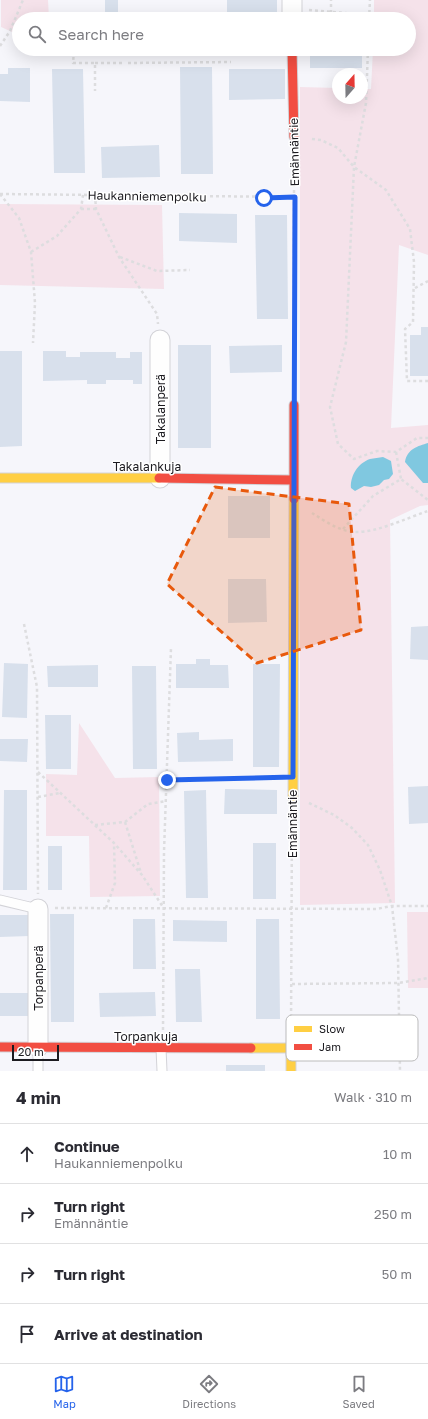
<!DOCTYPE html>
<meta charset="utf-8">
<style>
:root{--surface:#fff;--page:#f2f2f3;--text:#2b2b33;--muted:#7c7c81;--line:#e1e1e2;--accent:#2563eb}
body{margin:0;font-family:"Golos Text",sans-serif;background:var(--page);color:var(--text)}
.compass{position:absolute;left:332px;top:68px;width:36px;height:36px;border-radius:50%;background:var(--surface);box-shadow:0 4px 16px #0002;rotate:20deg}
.scale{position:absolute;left:12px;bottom:10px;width:47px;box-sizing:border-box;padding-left:4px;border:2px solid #1c1b20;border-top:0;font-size:11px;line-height:14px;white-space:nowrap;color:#1c1b20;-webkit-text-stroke:3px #fff;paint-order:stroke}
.stop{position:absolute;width:12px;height:12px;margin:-9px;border:3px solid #2563eb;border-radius:50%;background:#fff}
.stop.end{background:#2563eb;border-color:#fff;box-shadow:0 1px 4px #0008}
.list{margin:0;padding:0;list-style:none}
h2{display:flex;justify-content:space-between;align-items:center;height:52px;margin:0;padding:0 16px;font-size:17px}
h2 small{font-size:13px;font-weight:400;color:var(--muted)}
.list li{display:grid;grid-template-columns:26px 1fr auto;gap:12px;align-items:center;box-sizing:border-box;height:60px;padding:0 16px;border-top:1px solid var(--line)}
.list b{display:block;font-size:15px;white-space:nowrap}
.list p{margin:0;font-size:13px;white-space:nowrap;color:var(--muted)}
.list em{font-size:13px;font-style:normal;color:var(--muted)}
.icon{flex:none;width:22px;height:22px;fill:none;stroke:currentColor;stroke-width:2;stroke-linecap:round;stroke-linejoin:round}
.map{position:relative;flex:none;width:428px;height:1071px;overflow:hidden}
.search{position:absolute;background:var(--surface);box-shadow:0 4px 16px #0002;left:12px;right:12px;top:12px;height:44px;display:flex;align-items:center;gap:10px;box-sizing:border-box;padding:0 14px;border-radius:22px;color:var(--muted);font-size:15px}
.sheet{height:292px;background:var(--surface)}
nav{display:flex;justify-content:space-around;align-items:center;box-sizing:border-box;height:56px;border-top:1px solid var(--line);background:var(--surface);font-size:11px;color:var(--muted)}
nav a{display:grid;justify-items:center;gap:2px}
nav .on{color:var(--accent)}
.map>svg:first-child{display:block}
.green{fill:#f5e2ea}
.water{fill:#80c8e0}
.building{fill:#d8e0ec}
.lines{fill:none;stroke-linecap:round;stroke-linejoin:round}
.lane-casing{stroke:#d3d3d8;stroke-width:11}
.street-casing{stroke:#d3d3d8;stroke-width:21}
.slow-casing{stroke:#d3d3d8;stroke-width:11}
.jam-casing{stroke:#d3d3d8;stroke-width:11}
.path{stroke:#dddddf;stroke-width:2.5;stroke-dasharray:3 3;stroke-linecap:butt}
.lane{stroke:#fefefe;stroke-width:9}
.street{stroke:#fefefe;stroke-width:19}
.slow{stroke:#ffcf43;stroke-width:9}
.jam{stroke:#f24e42;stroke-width:9}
.route{stroke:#2563eb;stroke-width:5}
.marked{fill:#e8590c;fill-opacity:0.2;stroke:#e8590c;stroke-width:3;stroke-dasharray:8 5;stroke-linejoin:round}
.labels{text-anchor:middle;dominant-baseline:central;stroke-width:3;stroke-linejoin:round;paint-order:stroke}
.street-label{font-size:12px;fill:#1c1b20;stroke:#fff}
.key{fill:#fff;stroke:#bbbbbc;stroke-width:1}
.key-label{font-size:11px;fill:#1c1b20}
</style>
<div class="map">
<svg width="428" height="1071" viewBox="0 0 428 1071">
<rect width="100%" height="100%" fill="#f6f6fb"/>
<path class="green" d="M1 0H48L49 19H19V35L1 27Z
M374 0H428V255L399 245 391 428 428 425V505L420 506 390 520 395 903 300 905V87L338 88V98H362V89H371L373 49H409V19H374Z
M0 204 162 205 164 289 0 285Z
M79 723 115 778 159 777 160 896 90 897 89 836H46V774L77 775Z
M407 912H428V988H408Z"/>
<path class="water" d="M428 443V483H423L405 462C407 449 418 446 428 443Z
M383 457 391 461 393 474 389 479 384 480 379 485 371 487 364 486 355 491 351 488C350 476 358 463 370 459 374 458 379 458 383 457Z"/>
<path class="building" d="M105 0H118V19H105Z
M227 0H277V19H227Z
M105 49H119V56H105Z
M310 49H362V68H310Z
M180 67H212L213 174H181Z
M8 68H30V102L0 101V74H8Z
M52 69H83L85 173H54Z
M229 69H285V99L229 100Z
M159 145 160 177 102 178 101 147Z
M179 213 237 214V243L179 241Z
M255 215H287L288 319H257Z
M421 327H428V376H410V335H421Z
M178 345H211V448H178Z
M282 345V372L230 373 229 346Z
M0 351H22V446L0 447Z
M43 351H66V357H80V352H116V358H130V352H142V384H133V380H106V384H87V380L43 381Z
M228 496H270V538H228Z
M228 579H266L267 622 228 623Z
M428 626V660L410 659 411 627Z
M196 659H210V665H228L229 688H176V664H196Z
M4 663 28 664 27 718 2 717Z
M253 664H280L279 767H253Z
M98 665V687H48L47 666Z
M132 666H156L157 769H133Z
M45 715H71V769H46Z
M199 732V740L233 739V761L178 762 177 733Z
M0 739H28L27 762 0 761Z
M428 786V823L409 824 408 787Z
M225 789 277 790V814H224Z
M4 790H27V890H3Z
M206 790 208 898H186L184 791Z
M253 843H276V899H253Z
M48 846H62V890H48Z
M50 914H74V1022H51Z
M0 915H28L29 936 0 937Z
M133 919H155L156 969H133Z
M256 919H279L280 1019H256Z
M173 920 227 921V942L173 941Z
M175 969H200L202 1022H176Z
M155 992 156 1016 100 1017 99 993Z
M0 993H29V1016H0Z
M226 1065H265V1071H226Z"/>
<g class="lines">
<g class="lane-casing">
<path id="lane" d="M0 900 38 909
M38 1047V1071
M161 1048 162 1071"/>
</g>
<g class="street-casing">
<path id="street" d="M292 0V19
M160 340V478
M38 1047V909"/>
</g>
<g class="slow-casing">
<path id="slow" d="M0 478H159
M293 799 294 499
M251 1048H291V1071"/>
</g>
<g class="jam-casing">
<path id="jam" d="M292 49 294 137
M159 478 293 480
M294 499V405
M0 1047 251 1048"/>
</g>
<path class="path" d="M309 10 356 14 363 19
M331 19V0
M369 19 370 0
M0 46 10 31 23 0
M368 49 366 103 354 167 346 342 330 407 338 444 354 459 377 451 396 452 417 438H428
M74 51 73 63H95V91
M95 63H122
M128 63 231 62
M312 139 321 140 338 148 354 167 386 190 410 229 414 262 413 322 405 329 407 381H428
M294 154V387
M0 194 295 197
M0 194 19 218 31 252 35 303 33 343
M95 195 96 209 119 257 157 314 158 324
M81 209H96
M31 252 57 236 81 209 83 195
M120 257 157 271 190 270
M415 288 428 281
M396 452 401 479
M312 513C325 521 340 532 357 532 378 532 407 518 428 511
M343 529 373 496 401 479 428 500
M24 624 37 687 38 894
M38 772 114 843 142 875 163 907
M167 780 276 778
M38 797 60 793
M309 803 334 815 352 828 368 845 380 870 392 906 398 959 400 1071
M125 822 141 873
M95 825 125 822 148 804 166 801
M55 908 376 909 392 906H428
M106 908 115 883 114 843
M292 984 398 983 428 978
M291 1029 292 816
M163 1030 164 852 171 648"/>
<use href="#lane" class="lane"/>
<use href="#street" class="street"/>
<use href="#slow" class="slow"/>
<use href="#jam" class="jam"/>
</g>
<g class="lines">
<path class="route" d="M167 780 293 777 295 197 264 198"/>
</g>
<path class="marked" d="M215 487 349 504 361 630 257 663 167 584Z"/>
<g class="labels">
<g class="street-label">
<text transform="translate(294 152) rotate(-91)">Emännäntie</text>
<text transform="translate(147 196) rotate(1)">Haukanniemenpolku</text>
<text transform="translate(160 409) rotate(-90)">Takalanperä</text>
<text x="147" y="466">Takalankuja</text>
<text transform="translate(292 824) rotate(-90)">Emännäntie</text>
<text transform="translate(38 978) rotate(-90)">Torpanperä</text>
<text x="146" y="1036">Torpankuja</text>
</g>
</g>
<rect x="286" y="1015" width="132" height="46" rx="6" class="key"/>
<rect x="294" y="1026" width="18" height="6" fill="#ffcf43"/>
<rect x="294" y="1044" width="18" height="6" fill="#f24e42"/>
<g class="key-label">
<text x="319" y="1033">Slow</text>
<text x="319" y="1051">Jam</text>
</g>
</svg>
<svg class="compass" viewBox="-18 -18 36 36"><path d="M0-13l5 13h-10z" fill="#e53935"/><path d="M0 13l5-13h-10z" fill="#7c7c81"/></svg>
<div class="scale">20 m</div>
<div class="stop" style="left:264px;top:198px"></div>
<div class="stop end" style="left:167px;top:780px"></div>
<div class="search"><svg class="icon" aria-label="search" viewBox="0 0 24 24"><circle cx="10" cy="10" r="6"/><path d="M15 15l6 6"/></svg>Search here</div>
</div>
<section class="sheet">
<h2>4 min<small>Walk · 310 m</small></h2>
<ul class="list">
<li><svg class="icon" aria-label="ahead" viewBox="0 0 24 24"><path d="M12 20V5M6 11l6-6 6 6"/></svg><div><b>Continue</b><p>Haukanniemenpolku</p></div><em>10 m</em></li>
<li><svg class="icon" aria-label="right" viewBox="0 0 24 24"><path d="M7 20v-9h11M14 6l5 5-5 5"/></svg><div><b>Turn right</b><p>Emännäntie</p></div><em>250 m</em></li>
<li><svg class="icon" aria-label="right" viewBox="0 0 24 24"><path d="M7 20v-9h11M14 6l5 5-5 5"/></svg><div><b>Turn right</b></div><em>50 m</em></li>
<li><svg class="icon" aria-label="arrive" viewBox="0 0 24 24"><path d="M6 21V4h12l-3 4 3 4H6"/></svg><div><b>Arrive at destination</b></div></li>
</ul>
</section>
<nav>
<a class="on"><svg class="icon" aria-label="map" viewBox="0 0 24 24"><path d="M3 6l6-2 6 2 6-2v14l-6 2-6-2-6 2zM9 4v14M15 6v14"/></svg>Map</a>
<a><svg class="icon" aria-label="directions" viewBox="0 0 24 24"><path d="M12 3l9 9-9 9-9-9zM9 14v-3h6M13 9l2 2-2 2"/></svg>Directions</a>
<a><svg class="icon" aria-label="saved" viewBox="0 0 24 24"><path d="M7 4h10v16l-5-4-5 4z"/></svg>Saved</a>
</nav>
